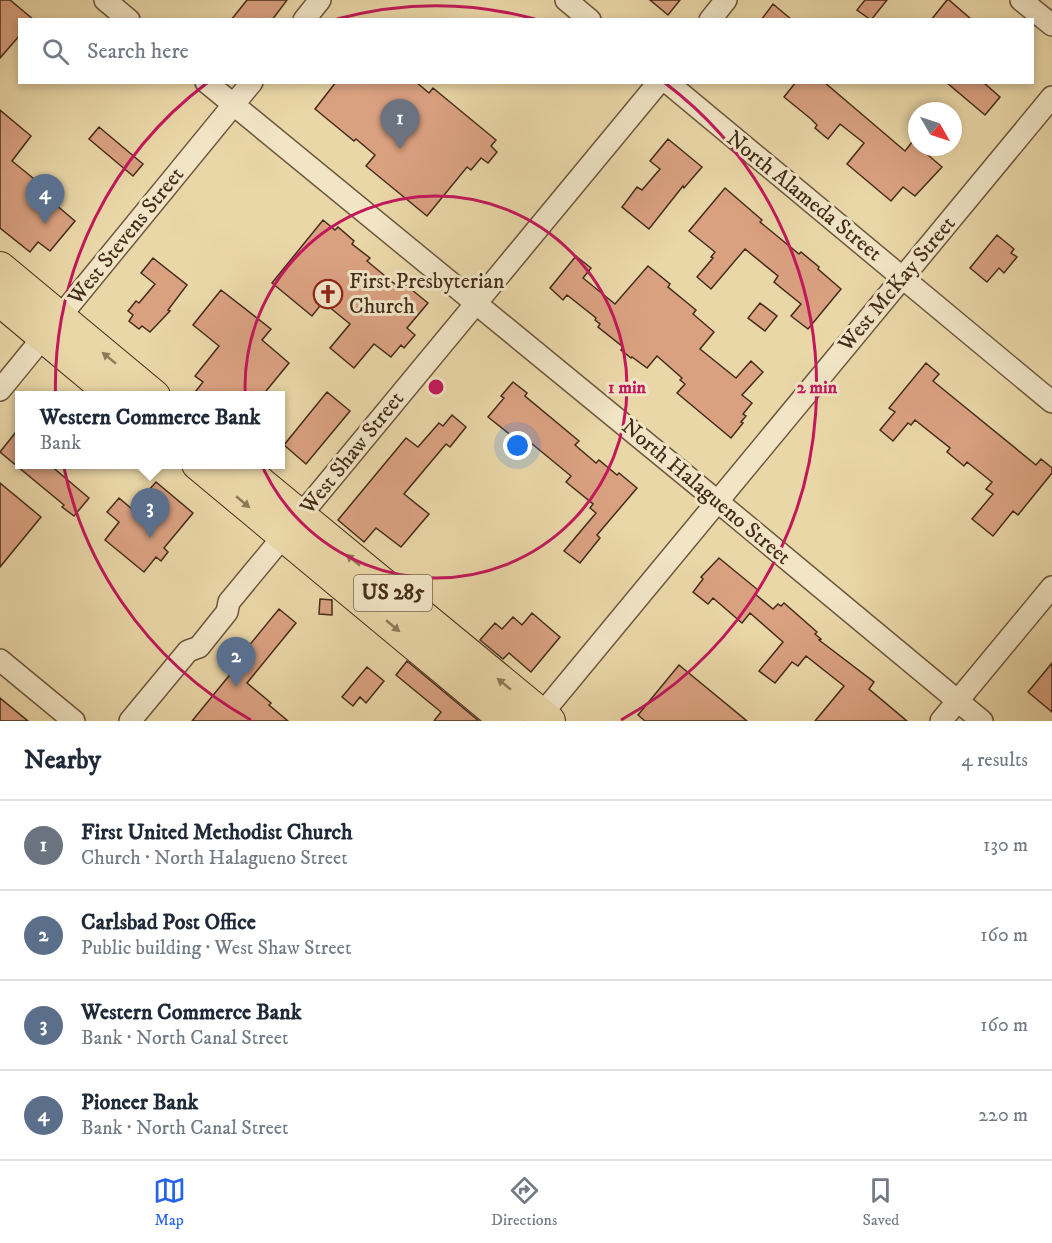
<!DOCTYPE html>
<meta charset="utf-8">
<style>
:root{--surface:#fff;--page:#f6f6f7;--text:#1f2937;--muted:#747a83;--line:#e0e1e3;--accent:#2563eb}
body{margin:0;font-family:"IM FELL DW Pica",serif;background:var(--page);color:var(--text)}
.compass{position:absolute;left:908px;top:102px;width:54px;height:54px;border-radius:50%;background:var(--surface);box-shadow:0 3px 9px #0003;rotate:129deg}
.you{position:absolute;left:518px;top:446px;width:21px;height:21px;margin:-15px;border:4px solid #fff;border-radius:50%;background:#1a73e8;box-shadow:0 0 0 9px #1a73e833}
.badge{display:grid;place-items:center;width:39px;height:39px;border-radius:50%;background:var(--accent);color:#fff;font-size:20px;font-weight:700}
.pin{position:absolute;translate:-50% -50px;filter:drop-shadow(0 2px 3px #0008)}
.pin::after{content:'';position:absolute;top:32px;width:21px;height:18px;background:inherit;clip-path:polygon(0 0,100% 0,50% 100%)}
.popup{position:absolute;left:15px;top:391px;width:270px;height:78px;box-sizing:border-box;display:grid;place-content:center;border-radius:0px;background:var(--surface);filter:drop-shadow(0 2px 4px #0005);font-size:20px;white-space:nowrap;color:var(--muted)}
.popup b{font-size:22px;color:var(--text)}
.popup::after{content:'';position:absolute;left:50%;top:100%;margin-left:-12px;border:12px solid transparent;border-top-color:var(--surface)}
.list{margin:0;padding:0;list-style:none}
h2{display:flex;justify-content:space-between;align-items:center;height:78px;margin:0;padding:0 24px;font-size:26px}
h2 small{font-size:20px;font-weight:400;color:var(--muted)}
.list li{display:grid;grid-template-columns:39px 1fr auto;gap:18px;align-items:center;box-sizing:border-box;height:90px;padding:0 24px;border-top:2px solid var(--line)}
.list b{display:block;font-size:22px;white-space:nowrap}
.list p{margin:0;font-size:20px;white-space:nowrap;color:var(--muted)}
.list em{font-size:20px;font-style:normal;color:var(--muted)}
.icon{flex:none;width:33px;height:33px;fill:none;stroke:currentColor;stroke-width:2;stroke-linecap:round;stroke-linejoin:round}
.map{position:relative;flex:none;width:1052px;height:721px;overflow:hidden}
.search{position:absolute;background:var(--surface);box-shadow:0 3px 9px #0003;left:18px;right:18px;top:18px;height:66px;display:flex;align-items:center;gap:15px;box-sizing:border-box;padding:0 21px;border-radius:0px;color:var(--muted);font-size:22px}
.sheet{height:438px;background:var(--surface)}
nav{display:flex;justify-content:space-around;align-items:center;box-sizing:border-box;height:84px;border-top:2px solid var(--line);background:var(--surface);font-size:16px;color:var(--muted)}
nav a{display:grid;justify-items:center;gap:3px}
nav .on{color:var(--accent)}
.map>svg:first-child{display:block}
.building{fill:#daa181;stroke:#452c1a;stroke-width:1.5}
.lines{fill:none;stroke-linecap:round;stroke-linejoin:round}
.minor-casing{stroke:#6e573e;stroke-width:24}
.highway-casing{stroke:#452c1a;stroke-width:34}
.minor{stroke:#f1e5c6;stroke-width:21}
.highway{stroke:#ead7a8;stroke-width:32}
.oneway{fill:#8f795a}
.ring{fill:none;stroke:#c2185b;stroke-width:3}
.labels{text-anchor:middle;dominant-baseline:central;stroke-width:6;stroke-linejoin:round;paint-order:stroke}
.shield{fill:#f1e5c6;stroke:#79644e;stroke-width:1.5}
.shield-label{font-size:21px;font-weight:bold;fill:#452c1a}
.street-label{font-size:22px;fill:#452c1a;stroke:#f1e5c6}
.poi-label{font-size:22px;fill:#452c1a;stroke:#f1e5c6;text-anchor:start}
.centre{fill:#c2185b;stroke:#f1e5c6;stroke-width:3}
.ring-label{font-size:18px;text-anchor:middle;font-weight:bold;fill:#c2185b;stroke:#f1e5c6;stroke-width:6;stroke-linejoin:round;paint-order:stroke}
</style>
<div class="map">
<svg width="1052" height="721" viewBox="0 0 1052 721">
<rect width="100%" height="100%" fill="#ead7a8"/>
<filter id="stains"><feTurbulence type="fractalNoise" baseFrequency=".00333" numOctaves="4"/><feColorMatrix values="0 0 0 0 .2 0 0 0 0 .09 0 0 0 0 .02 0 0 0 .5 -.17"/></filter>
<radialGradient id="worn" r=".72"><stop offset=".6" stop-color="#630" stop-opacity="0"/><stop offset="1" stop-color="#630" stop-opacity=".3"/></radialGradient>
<path class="building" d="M0 0H10L34 20H20V35L0 58Z
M247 0H287L272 20H231Z
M650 0H680L668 15Z
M865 0H887L871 20 857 10Z
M947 0H949L972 20H931Z
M773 4 792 20H761Z
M336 82H416L429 93 433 88 496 140 491 146 497 152 488 163 481 158 471 170 467 167 427 216 366 166 375 155 356 139 354 141 315 109Z
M796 82H824L905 151 917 136V147H934L928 155 942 167 915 196 903 187 891 201 847 164 864 143 840 124 828 139 815 128 817 125 811 119 784 97Z
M946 82H983L1000 97 985 115Z
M0 110 31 136 12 161 39 183 35 187 75 221 50 251 38 242 30 252 0 228Z
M99 127 143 164 133 176 89 139Z
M668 139 702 167 684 188 683 186 649 229 622 207 637 187 642 190 660 169 650 161Z
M725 188 762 220 760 222 799 254 801 252 819 267 818 269 841 289 808 329 791 316 801 304 774 282 778 276 745 249 711 289 697 277 713 258 711 257 715 252 689 231Z
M323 220 335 230 338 227 354 241 352 244 370 258 367 261 402 290 406 285 428 303 407 328 415 335 404 348 401 345 391 357 374 344 354 368 330 348 350 324 323 302 312 316 272 283Z
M997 235 1014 249 1011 253 1017 257 1004 273 999 268 987 282 970 268Z
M576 256 591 268 583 278 615 304 648 266 670 284 668 287 696 310 693 314 714 332 700 349 736 378 751 361 763 372 742 395 752 403 743 414 746 416 741 422 743 423 731 438 677 393 685 384 680 380 682 378 657 356 647 368 632 357 631 358 621 350 623 347 598 327 600 324 595 320 596 318 567 295 563 300 550 288Z
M153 258 187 285 168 310 170 311 150 332 142 326 139 329 129 321 133 315 128 311 136 301 139 303 155 284 141 273Z
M221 290 271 329 262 340 289 363 262 396H192L203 382 195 376 219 346 193 325Z
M760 303 777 316 765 331 748 318Z
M926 363 939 374 933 381 1036 465 1041 459 1052 468V473L1018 515 1013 511 993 536 972 519 993 494 986 489 992 482 967 462 964 466 947 452 950 448 915 420 911 425 908 423 893 441 880 430 895 412 889 408Z
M513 382 527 393 525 396 579 441 575 445 596 463 599 460 617 475 619 473 637 488 597 535 600 538 580 563 564 551 596 513 590 508 593 504 566 482 571 476 531 443 527 448 488 417 504 398 501 396Z
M327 392 350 411 306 464 284 445Z
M452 415 466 427 450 447 446 444 404 494 429 514 401 547 376 528 364 542 338 520 406 438 418 447 439 423 443 426Z
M20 427V465H50L89 498 74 516 62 507 64 505 0 452Z
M156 482 193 513 164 548 168 552 161 561 156 557 144 572 105 540 119 522 107 512 119 498 132 509Z
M0 483 41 517 0 567Z
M719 558 758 590 755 594 773 609 778 604 781 606 784 603 817 632 815 634 821 639 819 640 874 682 869 689 907 721H815L844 686 806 656 798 666 792 662 775 683 759 671 783 642 750 613 742 623 713 598 708 604 693 592 703 579 701 577Z
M320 599 332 600V615L319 614Z
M279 609 296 623 247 683 271 703 269 705 288 721H192L242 660 239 658Z
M532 613 560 637 531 672 509 653 503 659 480 640 495 623 502 629 513 617 522 625Z
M407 661 479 721H434L441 712 396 675Z
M1052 663V712L1028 692Z
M679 665 747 721H645L638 715Z
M367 667 384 681 366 703 360 697 353 706 342 697Z
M0 698 28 721H0Z"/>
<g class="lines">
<g class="minor-casing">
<path id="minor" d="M105 0 129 20
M566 0 590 20
M1021 0 1052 25
M304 20 320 0
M710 20 726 0
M206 82 717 501 982 721
M667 82 1052 402
M0 390 252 82
M0 660 74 721
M130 721 188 651 199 647 227 612 229 602 659 82
M536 721 1052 97
M941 721 1052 587"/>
</g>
<g class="highway-casing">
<path id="highway" d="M0 268 154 396
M0 300 115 396
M198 464 507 721
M237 464 549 721"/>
</g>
<use href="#minor" class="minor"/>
<use href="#highway" class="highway"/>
</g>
<defs><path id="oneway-solid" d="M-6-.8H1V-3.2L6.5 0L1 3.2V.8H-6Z" transform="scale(1.5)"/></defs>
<g class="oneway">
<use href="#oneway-solid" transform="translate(109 358) rotate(-141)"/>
<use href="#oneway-solid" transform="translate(243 502) rotate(40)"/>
<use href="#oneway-solid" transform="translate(353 560) rotate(-141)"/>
<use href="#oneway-solid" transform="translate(393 626) rotate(40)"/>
<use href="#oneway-solid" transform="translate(504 684) rotate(-141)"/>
</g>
<g class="ring">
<circle cx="436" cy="387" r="191"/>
<path d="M251 720A381 381 0 0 1 207 83M337 19A381 381 0 0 1 535 19M665 83A381 381 0 0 1 621 720"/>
</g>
<defs>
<g id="church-ring" transform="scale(1.5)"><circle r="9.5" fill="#f1e5c6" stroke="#8f2418" stroke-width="1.5"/><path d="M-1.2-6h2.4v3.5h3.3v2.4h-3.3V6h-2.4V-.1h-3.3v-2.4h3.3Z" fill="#8f2418"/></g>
</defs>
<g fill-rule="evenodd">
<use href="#church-ring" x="328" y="294"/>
</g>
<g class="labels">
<rect class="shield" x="354" y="575" width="78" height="36" rx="4.5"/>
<g class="shield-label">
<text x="393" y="593">US 285</text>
</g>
<g class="street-label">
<text transform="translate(804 196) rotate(39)">North Alameda Street</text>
<text transform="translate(126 236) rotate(-51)">West Stevens Street</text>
<text transform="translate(897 284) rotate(-50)">West McKay Street</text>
<text transform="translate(352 453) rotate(-51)">West Shaw Street</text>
<text transform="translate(706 492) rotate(40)">North Halagueno Street</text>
</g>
<g class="poi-label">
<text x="349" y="281">First Presbyterian<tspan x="349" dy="25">Church</tspan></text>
</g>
</g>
<circle cx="436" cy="387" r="9" class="centre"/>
<g class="ring-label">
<text x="627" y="393">1 min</text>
<text x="817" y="393">2 min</text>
</g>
<rect width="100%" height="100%" filter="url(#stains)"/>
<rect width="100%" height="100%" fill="url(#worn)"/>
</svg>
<svg class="compass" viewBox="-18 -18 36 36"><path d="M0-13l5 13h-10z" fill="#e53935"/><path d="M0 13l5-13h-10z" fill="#747a83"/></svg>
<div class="you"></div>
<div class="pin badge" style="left:400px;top:149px;background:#6b7280">1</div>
<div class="pin badge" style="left:236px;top:687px;background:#5c6f8a">2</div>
<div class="pin badge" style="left:150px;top:538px;background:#5c6f8a">3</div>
<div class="popup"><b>Western Commerce Bank</b>Bank</div>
<div class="pin badge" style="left:45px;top:224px;background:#5c6f8a">4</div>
<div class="search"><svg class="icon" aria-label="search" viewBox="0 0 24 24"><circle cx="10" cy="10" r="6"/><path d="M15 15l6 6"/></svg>Search here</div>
</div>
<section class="sheet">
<h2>Nearby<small>4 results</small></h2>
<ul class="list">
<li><span class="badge" style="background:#6b7280">1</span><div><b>First United Methodist Church</b><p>Church · North Halagueno Street</p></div><em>130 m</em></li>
<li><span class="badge" style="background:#5c6f8a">2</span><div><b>Carlsbad Post Office</b><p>Public building · West Shaw Street</p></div><em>160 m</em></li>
<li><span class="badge" style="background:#5c6f8a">3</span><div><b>Western Commerce Bank</b><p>Bank · North Canal Street</p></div><em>160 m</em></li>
<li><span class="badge" style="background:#5c6f8a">4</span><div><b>Pioneer Bank</b><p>Bank · North Canal Street</p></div><em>220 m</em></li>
</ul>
</section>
<nav>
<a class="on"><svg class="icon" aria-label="map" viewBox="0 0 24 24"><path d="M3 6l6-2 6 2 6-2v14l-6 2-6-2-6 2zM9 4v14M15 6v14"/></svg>Map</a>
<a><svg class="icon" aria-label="directions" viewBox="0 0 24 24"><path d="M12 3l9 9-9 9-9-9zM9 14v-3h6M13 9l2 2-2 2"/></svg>Directions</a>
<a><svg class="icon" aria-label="saved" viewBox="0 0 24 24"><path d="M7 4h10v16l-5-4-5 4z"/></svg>Saved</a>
</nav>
